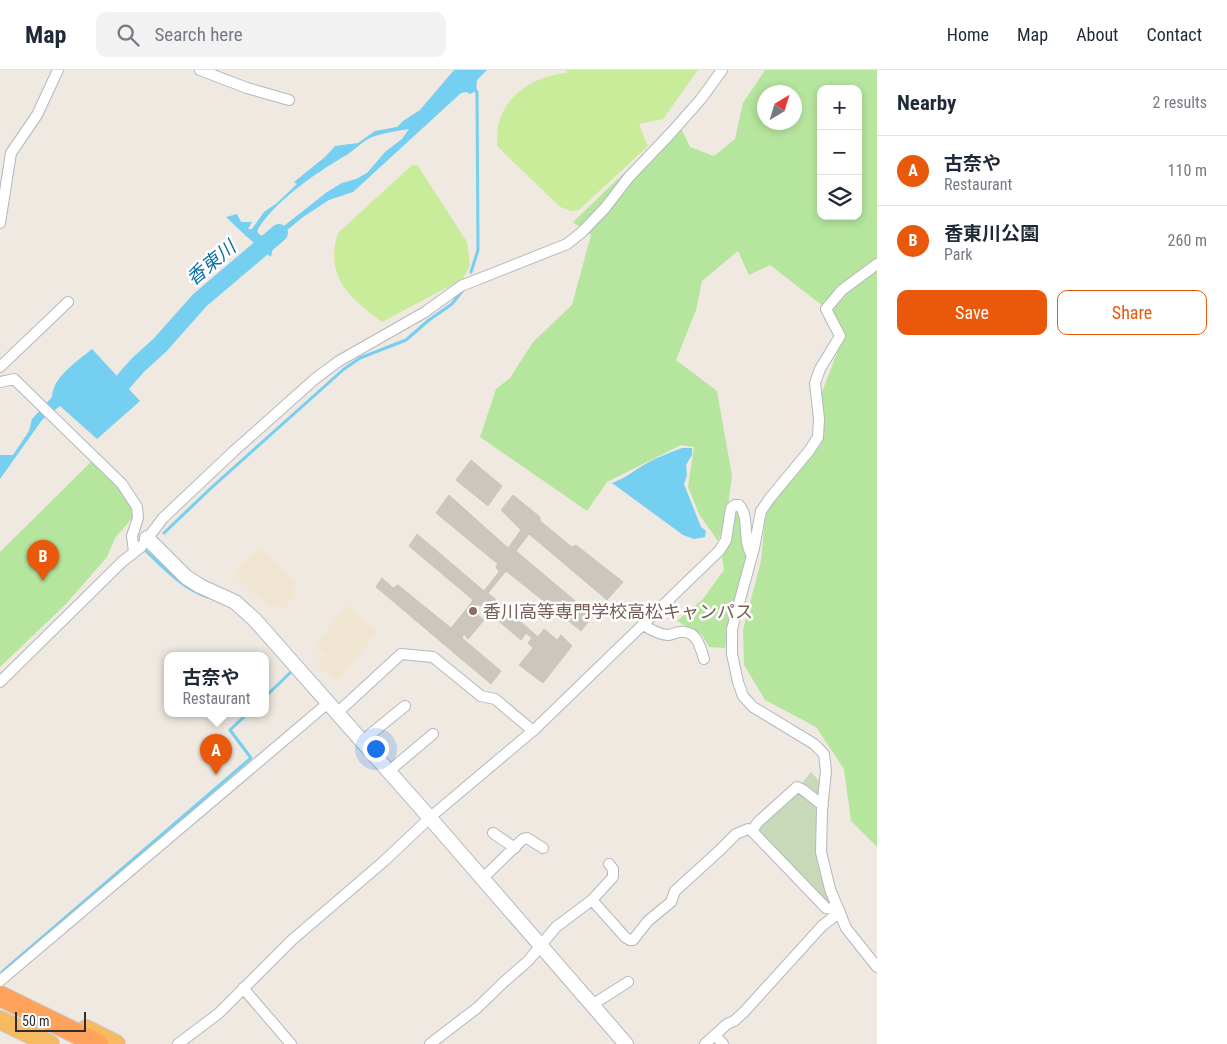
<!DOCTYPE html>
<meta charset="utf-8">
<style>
:root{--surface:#fff;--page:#f2f2f3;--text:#1f2937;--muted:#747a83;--line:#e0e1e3;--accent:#ea580c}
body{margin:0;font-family:"Roboto Condensed","Noto Sans JP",sans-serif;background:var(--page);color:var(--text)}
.controls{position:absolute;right:15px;top:15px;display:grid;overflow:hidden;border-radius:10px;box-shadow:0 2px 8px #0003}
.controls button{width:45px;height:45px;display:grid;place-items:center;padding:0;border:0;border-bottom:1px solid var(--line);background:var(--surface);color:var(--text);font:25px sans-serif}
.compass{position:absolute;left:757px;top:15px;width:45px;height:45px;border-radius:50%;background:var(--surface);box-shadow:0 2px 8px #0003;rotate:38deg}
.scale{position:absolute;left:15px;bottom:12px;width:71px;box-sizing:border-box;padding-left:5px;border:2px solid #2e2e2e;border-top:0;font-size:14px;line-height:18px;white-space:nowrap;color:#2e2e2e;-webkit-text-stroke:4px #fff;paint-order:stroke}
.you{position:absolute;left:375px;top:678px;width:18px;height:18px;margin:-12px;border:4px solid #fff;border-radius:50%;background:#1a73e8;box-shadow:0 0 0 8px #1a73e833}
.badge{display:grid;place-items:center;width:32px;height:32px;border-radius:50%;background:var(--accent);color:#fff;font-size:16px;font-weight:700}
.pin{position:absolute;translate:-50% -41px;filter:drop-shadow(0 1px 2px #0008)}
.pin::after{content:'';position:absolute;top:26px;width:18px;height:15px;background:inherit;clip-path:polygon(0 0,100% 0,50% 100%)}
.popup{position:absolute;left:164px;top:582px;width:105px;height:65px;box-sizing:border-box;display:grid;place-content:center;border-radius:10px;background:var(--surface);filter:drop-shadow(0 1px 4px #0005);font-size:16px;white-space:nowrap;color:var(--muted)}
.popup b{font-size:19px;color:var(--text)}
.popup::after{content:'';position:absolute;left:50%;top:100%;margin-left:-10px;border:10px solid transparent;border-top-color:var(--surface)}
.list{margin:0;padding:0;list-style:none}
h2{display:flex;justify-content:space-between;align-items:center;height:65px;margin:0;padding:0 20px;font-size:21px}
h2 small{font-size:16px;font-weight:400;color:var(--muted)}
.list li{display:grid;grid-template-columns:32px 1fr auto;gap:15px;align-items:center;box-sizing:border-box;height:70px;padding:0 20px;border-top:1px solid var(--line)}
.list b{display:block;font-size:19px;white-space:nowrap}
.list p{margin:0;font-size:16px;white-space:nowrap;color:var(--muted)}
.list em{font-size:16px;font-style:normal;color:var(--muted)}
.actions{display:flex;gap:10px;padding:15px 20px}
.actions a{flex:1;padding:11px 0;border:1px solid var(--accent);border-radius:10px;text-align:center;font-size:18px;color:var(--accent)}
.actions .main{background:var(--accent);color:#fff}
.icon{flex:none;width:28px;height:28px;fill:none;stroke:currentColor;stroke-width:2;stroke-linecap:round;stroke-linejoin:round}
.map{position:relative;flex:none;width:877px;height:974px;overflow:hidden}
header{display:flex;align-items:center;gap:30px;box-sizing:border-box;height:70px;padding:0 25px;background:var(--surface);border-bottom:1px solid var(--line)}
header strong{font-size:24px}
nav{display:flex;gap:28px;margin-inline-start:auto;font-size:18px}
.search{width:350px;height:45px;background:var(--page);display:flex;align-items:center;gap:12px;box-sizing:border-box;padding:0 18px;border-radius:10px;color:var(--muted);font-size:19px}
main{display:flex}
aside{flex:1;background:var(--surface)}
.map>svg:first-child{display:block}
.education{fill:#f0e6d1}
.green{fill:#b6e59e;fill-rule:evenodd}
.cemetery{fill:#c8d9b8}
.pitch{fill:#c9ec9a}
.water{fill:#75cff0;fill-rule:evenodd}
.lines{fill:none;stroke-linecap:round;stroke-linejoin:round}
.stream{stroke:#75cff0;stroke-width:3}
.river{stroke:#75cff0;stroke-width:18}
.building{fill:#cbc7bf;stroke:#cbc5ba}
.minor-casing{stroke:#b4b7c1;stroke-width:12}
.tertiary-casing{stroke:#b4b7c1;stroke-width:16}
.trunk-casing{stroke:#c9c9c9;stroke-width:20}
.motorway-casing{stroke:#c9c9c9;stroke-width:22}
.minor{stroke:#fff;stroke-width:10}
.tertiary{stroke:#fff;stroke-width:14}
.trunk{stroke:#f8ba60;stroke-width:18}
.motorway{stroke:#ffa35c;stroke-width:20}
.education-dot{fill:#8d6e63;stroke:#fff;stroke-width:2}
.labels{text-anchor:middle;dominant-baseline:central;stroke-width:5;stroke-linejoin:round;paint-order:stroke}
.education-label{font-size:18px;fill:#785e54;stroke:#fff;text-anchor:start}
.water-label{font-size:19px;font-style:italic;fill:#0d6fa3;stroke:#fff}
</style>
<header>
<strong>Map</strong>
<div class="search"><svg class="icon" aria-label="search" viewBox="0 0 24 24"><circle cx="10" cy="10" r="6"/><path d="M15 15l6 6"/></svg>Search here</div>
<nav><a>Home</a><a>Map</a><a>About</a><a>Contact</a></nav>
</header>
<main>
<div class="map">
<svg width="877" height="974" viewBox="0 0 877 974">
<rect width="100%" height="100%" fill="#efe9e1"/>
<path class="education" d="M260 476 297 513 293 518 296 524 283 539 277 534 271 539 233 504Z
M347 535 378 561 337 612 316 595 325 585 314 576Z"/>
<path class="green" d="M765 0H877V777L851 751 844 699 816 657 765 630 744 595 743 560 761 491 765 447 776 427 822 373V322L845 262 832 243 770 195 749 205 738 181 702 211 696 240 676 290 717 321 732 406 726 451 718 471 699 444 688 417 694 377 681 375 607 412 587 441 480 367 496 319 510 308 533 272 572 235 591 165 573 152 650 78 682 60 690 77 714 86 735 69 743 33ZM821 19H858V146H821ZM764 22H794V52H764Z
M92 391C109 406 130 423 134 446L115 468 107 487 65 535 0 597V482Z
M735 443H740L742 469 747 490 727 558 725 578 709 577 702 565 677 551 703 529 724 500 722 487 731 472Z"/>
<path class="cemetery" d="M811 702 821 713C816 742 813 771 820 800 822 810 827 820 830 830L826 834 758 762 759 754 791 726Z"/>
<path class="pitch" d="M566 0H698L663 49 639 54 648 76 579 140 572 141 560 137 497 76C497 70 497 63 498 57 504 24 537 5 567 3Z
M412 95 418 96 467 172 470 195 463 209 382 252C350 228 324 207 338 163Z"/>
<path class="water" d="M454 0H487L477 10 476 21 470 24 466 22 461 23 353 122 329 130 303 147 274 171 271 187 246 166 226 147 237 144 241 152H252L248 159H252L264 142 277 133 297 114 294 112 325 87 335 76 358 73 375 61 397 57 403 51 420 40ZM409 59 402 69 385 82 367 103 356 109 342 113 327 122 275 163 267 167 260 165 257 161C272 133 316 103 343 87 353 82 361 72 372 67 384 63 396 61 409 59Z
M92 279 140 331 97 369 60 336 42 350 0 409V385H13L29 361 32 349 52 327C53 306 78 291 92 279Z
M682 378H692V385L686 395 687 405 684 414 701 457 706 461 705 467 694 469 683 465 612 413C624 409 632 402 642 396 655 388 669 383 682 378Z"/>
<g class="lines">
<path class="stream" d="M471 202 478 180 477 23 475 19
M164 463 210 419 344 299 360 288 406 270 429 250 452 234 463 220
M146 481C165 499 183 519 208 527
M265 627 293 600
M2 902 251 688 230 660 247 644"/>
<path class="river" d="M110 330 115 321 138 295 160 275 200 230 279 163"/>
</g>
<path class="building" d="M471 390 502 416 488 436 456 410Z
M449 425 508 478 521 460 501 440 513 425 540 447V451L572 477 576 475 623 512 607 530 529 464 516 481 593 546 581 561 506 501 488 523 538 567 544 559 557 570 561 565 572 576 543 613 519 595 533 578 528 573 532 568 526 563 521 570 478 534 473 541 484 550 468 569 464 564 462 568 501 601 491 614 376 517 382 508 393 518 398 515 451 558 468 537 473 530 409 476 417 464 484 521 499 502 496 497 498 494 436 443Z"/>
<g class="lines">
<g class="minor-casing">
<path id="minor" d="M200 0 247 18 289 30
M0 153 11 83 37 45 58 0
M877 194 842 220 826 239 840 266 820 299 815 313 819 349 818 367 809 381 770 428 761 441 754 478 732 559V584L738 612 743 626 753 637 814 674 824 684 826 701 822 739 821 782 830 819 846 858 877 897
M0 297 68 232
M0 312 14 309 122 414 137 437 138 448 132 466 134 482
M643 555C650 559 659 565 668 565 674 564 679 561 684 562 697 562 701 579 704 589
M0 612 123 491 141 477 163 448 234 381 316 308 339 291 425 242 461 216 567 174 582 162 605 138 629 107 670 64 701 29 722 0
M337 643 401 584 433 587 481 626 495 629 533 661
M362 671 405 636
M389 701 433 664
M752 761 758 752 797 717C807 720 813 730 823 735
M493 763 515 778
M483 808 523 769 527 768 543 778
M592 830 613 807V799L609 794
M0 911 328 633
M243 918 291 974
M591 933 598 931 628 912
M715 965 723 974
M178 974 219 943 292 870 383 792 434 744 535 659 719 481 726 470 731 438 735 435H739C750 446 742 470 752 486
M430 974 477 938 505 911 528 891 556 857 592 830 625 867 630 870H633L648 851 671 832 675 821 719 781 736 764 748 759 752 761 826 838 839 840
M705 974 727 954 734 951 744 942 822 856 840 842"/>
</g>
<g class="tertiary-casing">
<path id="tertiary" d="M147 468 186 507 200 516 235 532 254 549 430 748 626 974"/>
</g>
<g class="trunk-casing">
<path id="trunk" d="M0 950 50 974
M86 959 116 974"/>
</g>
<g class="motorway-casing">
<path id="motorway" d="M0 926 98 974"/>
</g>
<use href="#minor" class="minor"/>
<use href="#tertiary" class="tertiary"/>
<use href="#trunk" class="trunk"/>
<use href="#motorway" class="motorway"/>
</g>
<circle class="education-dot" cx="473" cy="541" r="5"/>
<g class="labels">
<g class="education-label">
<text x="483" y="541">香川高等専門学校高松キャンパス</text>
</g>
<g class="water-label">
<text transform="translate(211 193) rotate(-40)">香東川</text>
</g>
</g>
</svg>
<div class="controls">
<button>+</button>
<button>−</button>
<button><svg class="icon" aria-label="layers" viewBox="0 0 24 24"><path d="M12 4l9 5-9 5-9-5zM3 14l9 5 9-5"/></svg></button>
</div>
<svg class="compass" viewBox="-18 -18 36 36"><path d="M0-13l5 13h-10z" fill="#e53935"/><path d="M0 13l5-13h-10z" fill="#747a83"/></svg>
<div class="scale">50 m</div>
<div class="you"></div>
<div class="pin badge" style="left:216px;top:705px">A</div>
<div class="popup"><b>古奈や</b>Restaurant</div>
<div class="pin badge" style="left:43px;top:511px">B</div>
</div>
<aside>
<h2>Nearby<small>2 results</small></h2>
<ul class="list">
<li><span class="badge">A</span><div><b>古奈や</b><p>Restaurant</p></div><em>110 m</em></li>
<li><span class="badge">B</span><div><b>香東川公園</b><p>Park</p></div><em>260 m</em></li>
</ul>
<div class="actions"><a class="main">Save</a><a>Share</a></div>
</aside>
</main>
